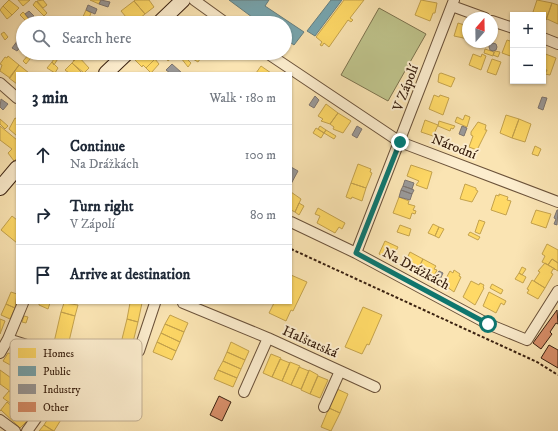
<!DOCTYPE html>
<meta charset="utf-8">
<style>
:root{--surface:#fff;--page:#f6f6f7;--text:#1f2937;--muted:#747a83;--line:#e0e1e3}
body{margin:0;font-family:"IM FELL DW Pica",serif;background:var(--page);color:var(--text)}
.controls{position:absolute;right:12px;top:12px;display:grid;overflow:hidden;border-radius:0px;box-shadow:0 1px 3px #0004}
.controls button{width:36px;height:36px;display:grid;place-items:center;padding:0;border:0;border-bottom:1px solid var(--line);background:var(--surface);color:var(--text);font:20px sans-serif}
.compass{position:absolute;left:462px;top:12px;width:36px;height:36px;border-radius:50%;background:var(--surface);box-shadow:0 1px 3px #0004;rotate:20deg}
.stop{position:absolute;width:12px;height:12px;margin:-9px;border:3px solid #0f766e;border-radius:50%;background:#fff}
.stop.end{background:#0f766e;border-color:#fff;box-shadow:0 1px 4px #0008}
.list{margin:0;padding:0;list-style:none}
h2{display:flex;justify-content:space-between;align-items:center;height:52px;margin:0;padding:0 16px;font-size:17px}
h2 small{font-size:13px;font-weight:400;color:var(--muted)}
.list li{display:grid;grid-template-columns:26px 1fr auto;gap:12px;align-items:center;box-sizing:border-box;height:60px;padding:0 16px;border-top:1px solid var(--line)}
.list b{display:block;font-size:15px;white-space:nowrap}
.list p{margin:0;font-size:13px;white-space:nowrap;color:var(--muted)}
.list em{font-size:13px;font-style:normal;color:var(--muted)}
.icon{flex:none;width:22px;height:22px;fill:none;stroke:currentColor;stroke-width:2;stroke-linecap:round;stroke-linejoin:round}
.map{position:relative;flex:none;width:558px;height:431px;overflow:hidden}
.search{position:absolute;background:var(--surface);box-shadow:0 1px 3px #0004;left:16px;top:16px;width:276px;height:44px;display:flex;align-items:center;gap:10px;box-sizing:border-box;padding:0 14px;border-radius:22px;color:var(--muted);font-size:15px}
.panel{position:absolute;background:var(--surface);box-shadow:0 1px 3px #0004;left:16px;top:72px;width:276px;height:232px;border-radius:0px}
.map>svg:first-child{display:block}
.green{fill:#bfc48c;stroke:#7d734e}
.homes{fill:#ffd966;stroke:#c4a24c}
.public{fill:#76a5af;stroke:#647e80}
.industry{fill:#999;stroke:#7d7570}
.building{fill:#d88f6a;stroke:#3b2211}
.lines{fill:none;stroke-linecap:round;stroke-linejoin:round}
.street-casing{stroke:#6b523a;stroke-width:12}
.secondary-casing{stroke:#3b2211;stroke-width:16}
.path{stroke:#3b2211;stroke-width:2;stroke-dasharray:3 2;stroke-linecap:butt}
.street{stroke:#fcedce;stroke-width:10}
.secondary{stroke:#fcedce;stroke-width:14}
.route{stroke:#0f766e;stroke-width:5}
.labels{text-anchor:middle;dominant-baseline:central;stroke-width:4;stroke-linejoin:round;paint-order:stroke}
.street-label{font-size:14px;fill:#3b2211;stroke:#fcedce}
.key{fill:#fcedce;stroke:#c2b095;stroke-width:1}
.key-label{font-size:11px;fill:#3b2211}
</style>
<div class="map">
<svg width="558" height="431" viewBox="0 0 558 431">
<rect width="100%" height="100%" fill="#fae4b3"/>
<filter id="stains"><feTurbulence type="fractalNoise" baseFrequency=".005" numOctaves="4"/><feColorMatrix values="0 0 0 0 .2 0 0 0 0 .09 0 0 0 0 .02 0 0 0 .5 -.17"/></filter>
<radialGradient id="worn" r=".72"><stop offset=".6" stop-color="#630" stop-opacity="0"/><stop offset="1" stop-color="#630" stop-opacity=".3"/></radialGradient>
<path class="green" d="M379 8 426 34 388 101 341 75Z"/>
<path class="homes" d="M9 0 19 8 12 15 3 6Z
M18 0H30L23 6Z
M43 0 47 5 43 8 37 1Z
M90 0H99L101 1 99 4Z
M135 0H149L154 7 145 14 134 1Z
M344 0H364L350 18 353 20 351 22 348 20 329 47 324 43 322 46 320 45 322 42 316 37Z
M421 0 437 3 435 13H433L430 21 415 15Z
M537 0 552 3 546 20 543 15H532Z
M36 1 47 13 44 16 33 5Z
M134 1 145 14 134 23H131L121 11Z
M552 3 558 5V24L547 19 546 20Z
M3 6 12 15 7 19 0 10Z
M86 10 91 13 87 23 82 19Z
M23 12 25 14 30 20 26 21 20 15Z
M458 23 468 26V39L454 36Z
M4 32 8 37 5 40 1 34Z
M507 40 513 42V57L502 53Z
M485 49 494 52 493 56 484 53Z
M495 51 500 52 498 57 493 55Z
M30 53 34 54 26 64 23 61Z
M58 53 59 57 54 65 52 62Z
M74 53 78 56 74 61 70 57Z
M93 53H103L98 58Z
M132 53H148L155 59 146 68 143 65 142 67 135 60 136 59 131 54Z
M162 53H177L168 61Z
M197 53 203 55 198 62 193 59Z
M543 53 556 58 550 75 545 74 547 70 543 69Z
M473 54 481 57 482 54 486 56 481 70 469 65Z
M8 56 19 65 10 78 0 71 2 65 0 64 5 57 7 58Z
M78 56 89 68 84 73 72 63Z
M184 56 191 63 188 67 181 58Z
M155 59 159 64 151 73 146 68Z
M492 59 501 62 496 75 487 72Z
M52 62 58 68 55 73 47 68Z
M72 63 82 73H69L65 70Z
M19 65 29 73H17V84L9 78Z
M261 66 271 73H256Z
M441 73 455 78 451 87 438 82 439 74Z
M434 95 439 97 440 95 449 98 443 115 429 109Z
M326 104 338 113 330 124 321 121 323 119 318 116Z
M338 113 351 121 343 133 333 129 334 127 330 124Z
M465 115 470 117 467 127 455 122 457 117 463 120Z
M506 115 519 119 512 138 500 133Z
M15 118 17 119V136L9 129Z
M0 119 8 126 5 129 0 124Z
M519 119 531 124 525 142 512 138Z
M425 120 438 125 433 136 421 132Z
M439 121 455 126 453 129 451 128 450 131 438 126Z
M478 122 486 125 485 130H487L477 150 469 147 473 136 471 135V132Z
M0 126 17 140V158L14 161 8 153 12 149 0 140Z
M320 126 326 130 324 133 318 129Z
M316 128 324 133 321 138 313 133Z
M326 130 336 136 334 139 324 133Z
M535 146 541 149 538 156 532 154Z
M358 164 371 169 370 172 372 173 366 188 351 183Z
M411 165 432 172 427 189 416 185 419 181 407 176Z
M351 183 366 188 362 201 352 197 351 199 346 197Z
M465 184 476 188V190L478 191 472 202 460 199Z
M291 192 301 199 295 212 291 210Z
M499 194 508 197 507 200 511 201 506 215 491 210 496 195 499 196Z
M399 197 409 201 408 204 415 206 413 210 416 211 415 214 412 213 410 219 393 213Z
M299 203 304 206 299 215 295 212Z
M318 208 345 223 342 229 339 227 335 233 317 223 320 216 315 214Z
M536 210 551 214 546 228 531 223Z
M12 216 17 220V243L1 230Z
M479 220 485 222 480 234 475 232Z
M433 224 439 227 435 236 428 233Z
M400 225 411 229 409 236 397 232Z
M439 227 444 229 439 238 435 236Z
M470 232 480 237 478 240 468 235Z
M385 241 398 247 394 255 391 253 389 259 379 254Z
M547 244 558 250V263L552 259 548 265 542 262 545 256 542 254Z
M410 252 423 259 416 273 403 267Z
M423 259 436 266 434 269 437 270 433 278 430 277 429 280 416 273Z
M552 259 558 263V271L548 265Z
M545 263 555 269H553L551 273 553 274 545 288 534 281 540 272 538 271Z
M522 267 526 269 522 275 519 273Z
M454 270 460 274 459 276 461 277 454 292 443 284 450 271 453 273Z
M519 273 526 277 523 283 515 279Z
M291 275 307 282 293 311 291 310 286 321 269 313 274 303H291Z
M532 280 545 288 538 299 527 293 529 290 527 289Z
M471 281 479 285 480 283 484 285 483 287 484 288 475 305 463 297Z
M492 284 503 290 501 294 490 288Z
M11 292 17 294 15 308 6 304Z
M489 292 506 301 504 305 501 303 496 313 483 306Z
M39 303H50L48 309 39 305Z
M64 303 78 305 75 316 61 312Z
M130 303H142L138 322 127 319Z
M6 304 15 308 10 319 1 315Z
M363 307 382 315 369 345 367 344 362 354 345 347Z
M61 312 75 316 66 354 52 351Z
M170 315 188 323 184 332 165 324Z
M24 316 28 317 26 323 22 322Z
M0 319 5 321 0 334Z
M127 319 138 322 133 342 122 339Z
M165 324 184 332 180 342 161 333Z
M161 333 180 342 176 351 157 342Z
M157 342 176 351 172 360 153 352Z
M231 342 249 351 245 360 227 352Z
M227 352 245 360 241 369 223 361Z
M8 353 16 355 12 366 3 361Z
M271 354 281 358 272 377 263 373Z
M280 359 290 363 282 381 272 377Z
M223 361 241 369 237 378 218 370Z
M290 362 300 366 291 385 282 381Z
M299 367 309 371 301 389 291 385Z
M0 370 25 388 18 397 0 384Z
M218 370 237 378 233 387 214 379Z
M309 370 318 375 310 394 301 390Z
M318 376 328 380 320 398 310 394Z
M337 389 348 394 340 413 329 408Z
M9 391 16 396 10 403 3 398Z
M7 402 27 421 20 428 1 410 0 411Z
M329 408 340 413 331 431 321 427Z
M53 411 62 418 54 431 44 425Z
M44 425 53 431H39Z"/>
<path class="public" d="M229 0H269L265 6 304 32 294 45 285 39V23H260Z
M331 0H342L315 36 307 31Z"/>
<path class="industry" d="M101 0 110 2 108 7 99 4Z
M88 5 97 9 95 14 86 10Z
M29 11 34 16 30 20 25 14Z
M18 40 23 44 17 51 12 48Z
M489 47a4 4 0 1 1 8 0a4 4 0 1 1-8 0Z
M191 53H197L193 59 189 56Z
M172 64 182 73H170L166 70Z
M315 96 319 100 314 108 309 105Z
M542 97 547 98 543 110 538 108Z
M1 99 8 104 3 110 0 107Z
M357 126 362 129 357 138 352 135Z
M462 126 467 128 464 136 459 134Z
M291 167 298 171 291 184Z
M405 180 414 183 412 189 403 186Z
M403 186 414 190 412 194 401 190Z
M401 190 412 194 410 200 399 197Z
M557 210H558L557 225 554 224 556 219 554 218Z
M439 271 443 273 438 284 433 282Z"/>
<path class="building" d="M557 310 558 324 556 323 550 332 552 334 541 349 533 343Z
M549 345 558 350V368L541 358Z
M219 396 231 402 222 421 210 415Z"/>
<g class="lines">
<g class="street-casing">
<path id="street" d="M194 0 226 23
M452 6 485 18
M492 21 513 28
M543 38 558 44
M267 53 400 142 558 202
M0 83 17 98
M291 222 356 253 488 324 527 340 558 291
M356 253 454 0
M183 303 268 338 375 387
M8 339 23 303
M139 351 155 303
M0 353 8 339 33 347 39 359 50 365 58 376C51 397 41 413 27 431
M244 392 268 338
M324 407 340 371
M0 420 15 431"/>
</g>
<g class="secondary-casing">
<path id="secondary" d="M159 23 183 0
M106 73 127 53
M0 188 17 168"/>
</g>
<path class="path" d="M291 249 537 362 558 375"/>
<use href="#street" class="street"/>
<use href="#secondary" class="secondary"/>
</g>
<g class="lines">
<path class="route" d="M400 142 356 253 488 324"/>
</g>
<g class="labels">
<g class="street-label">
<text transform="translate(406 88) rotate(-69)">V Zápolí</text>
<text transform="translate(454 147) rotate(21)">Národní</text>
<text transform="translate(416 269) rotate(28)">Na Drážkách</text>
<text transform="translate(310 342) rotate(24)">Halštatská</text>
</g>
</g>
<rect x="10" y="339" width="132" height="82" rx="6" class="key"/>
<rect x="18" y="348" width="18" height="10" fill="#ffd966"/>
<rect x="18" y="366" width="18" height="10" fill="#76a5af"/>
<rect x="18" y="384" width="18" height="10" fill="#999"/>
<rect x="18" y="402" width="18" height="10" fill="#d88f6a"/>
<g class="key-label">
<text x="43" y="357">Homes</text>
<text x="43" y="375">Public</text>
<text x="43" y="393">Industry</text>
<text x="43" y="411">Other</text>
</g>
<rect width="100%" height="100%" filter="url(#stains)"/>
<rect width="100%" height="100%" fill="url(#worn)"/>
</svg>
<div class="controls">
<button>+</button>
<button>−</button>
</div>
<svg class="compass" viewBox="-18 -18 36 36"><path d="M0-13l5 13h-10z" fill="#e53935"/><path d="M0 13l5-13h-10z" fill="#747a83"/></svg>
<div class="stop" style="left:488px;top:324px"></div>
<div class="stop end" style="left:400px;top:142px"></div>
<div class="search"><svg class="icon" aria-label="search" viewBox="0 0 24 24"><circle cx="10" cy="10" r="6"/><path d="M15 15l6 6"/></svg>Search here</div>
<section class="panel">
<h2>3 min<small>Walk · 180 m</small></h2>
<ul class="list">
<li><svg class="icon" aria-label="ahead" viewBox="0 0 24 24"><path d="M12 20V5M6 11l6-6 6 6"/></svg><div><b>Continue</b><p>Na Drážkách</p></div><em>100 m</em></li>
<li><svg class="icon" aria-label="right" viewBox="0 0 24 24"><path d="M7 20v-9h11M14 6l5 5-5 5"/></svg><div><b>Turn right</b><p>V Zápolí</p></div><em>80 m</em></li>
<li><svg class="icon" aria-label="arrive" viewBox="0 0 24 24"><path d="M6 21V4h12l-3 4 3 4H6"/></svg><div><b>Arrive at destination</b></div></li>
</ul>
</section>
</div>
